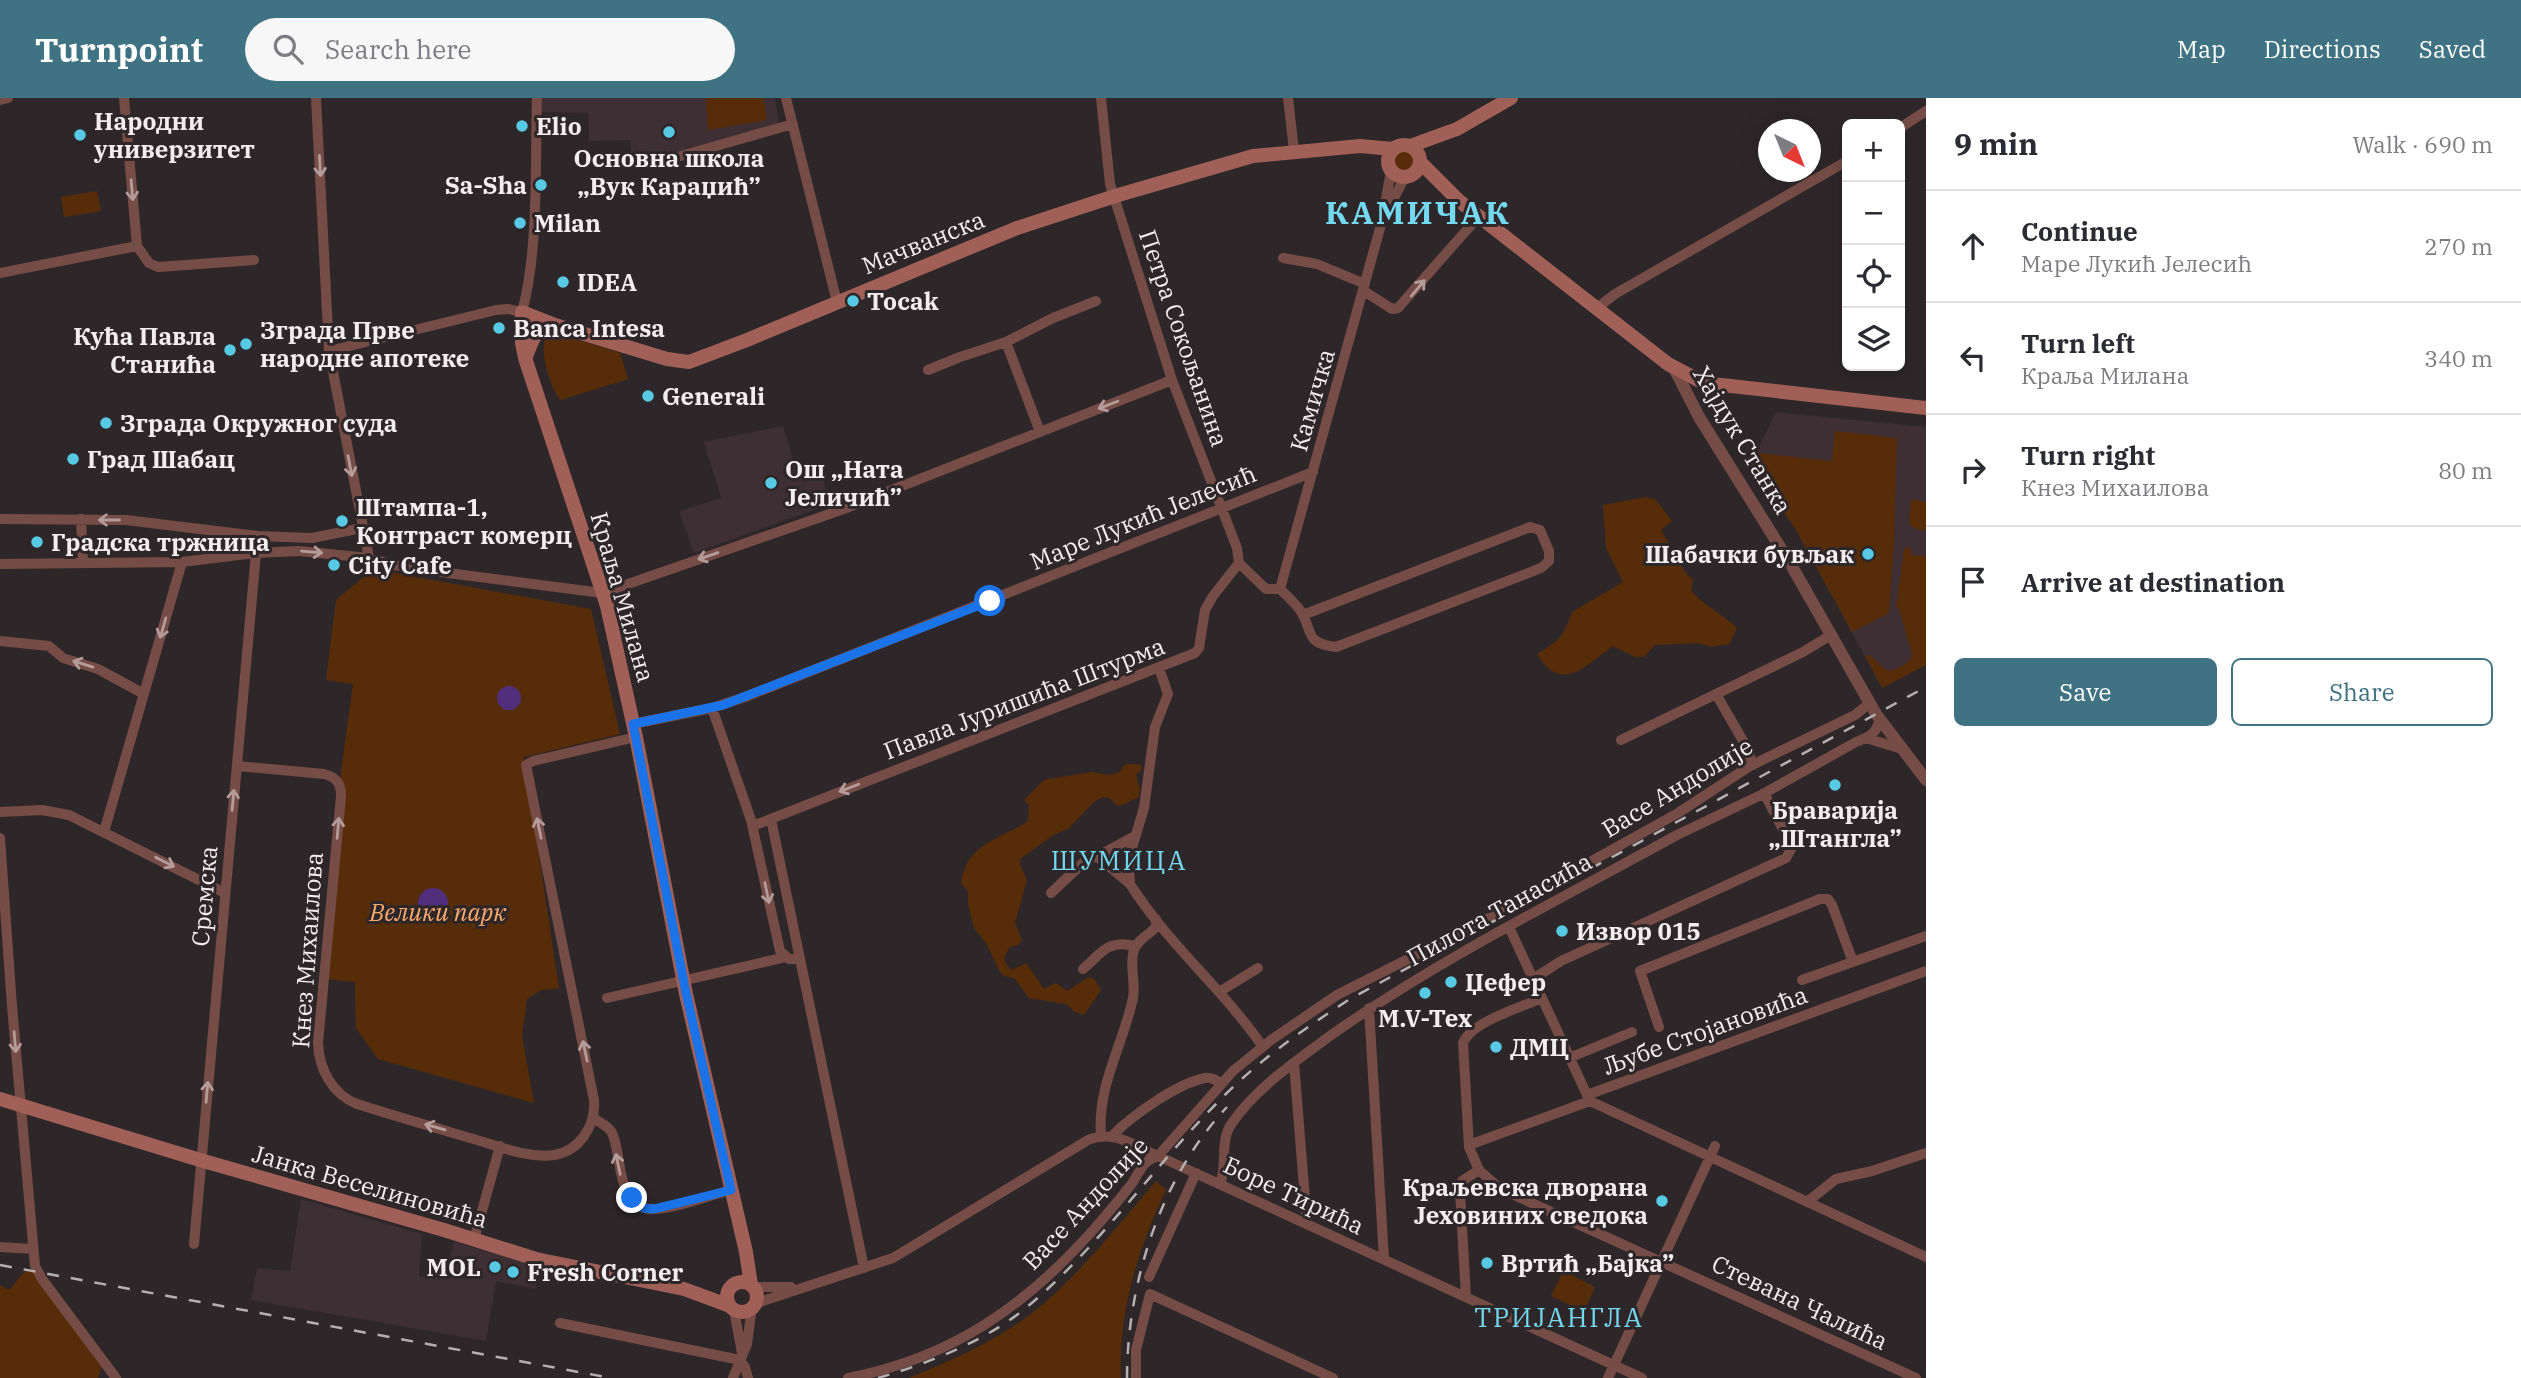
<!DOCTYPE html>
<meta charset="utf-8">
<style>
:root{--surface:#fff;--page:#f7f7f7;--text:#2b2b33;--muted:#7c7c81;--line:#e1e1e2;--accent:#3f7282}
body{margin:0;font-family:"IBM Plex Serif",serif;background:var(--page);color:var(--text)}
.controls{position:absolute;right:21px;top:21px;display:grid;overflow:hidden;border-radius:10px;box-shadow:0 4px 18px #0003}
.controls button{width:63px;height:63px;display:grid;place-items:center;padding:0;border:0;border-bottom:2px solid var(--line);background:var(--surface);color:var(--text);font:35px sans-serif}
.compass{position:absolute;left:1758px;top:21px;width:63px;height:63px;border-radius:50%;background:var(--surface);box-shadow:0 4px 18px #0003;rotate:137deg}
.stop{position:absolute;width:21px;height:21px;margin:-16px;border:5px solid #1a73e8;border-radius:50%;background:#fff}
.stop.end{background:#1a73e8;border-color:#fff;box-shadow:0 2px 7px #0008}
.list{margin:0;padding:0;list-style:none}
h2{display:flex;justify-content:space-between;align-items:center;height:91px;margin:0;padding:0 28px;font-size:30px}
h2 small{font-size:23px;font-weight:400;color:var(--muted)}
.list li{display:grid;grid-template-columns:46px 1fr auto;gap:21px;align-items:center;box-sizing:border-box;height:112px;padding:0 28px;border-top:2px solid var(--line)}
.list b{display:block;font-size:26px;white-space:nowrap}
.list p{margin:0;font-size:23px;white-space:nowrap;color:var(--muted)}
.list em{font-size:23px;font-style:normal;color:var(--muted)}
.actions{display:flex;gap:14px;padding:21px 28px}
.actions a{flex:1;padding:16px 0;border:2px solid var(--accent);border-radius:10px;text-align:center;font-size:24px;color:var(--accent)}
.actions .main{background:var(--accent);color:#fff}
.icon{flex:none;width:38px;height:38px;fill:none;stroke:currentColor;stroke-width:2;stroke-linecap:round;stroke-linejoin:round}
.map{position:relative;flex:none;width:1926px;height:1280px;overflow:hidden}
header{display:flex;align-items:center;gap:42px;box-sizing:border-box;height:98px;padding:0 35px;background:var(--accent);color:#fff}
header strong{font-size:33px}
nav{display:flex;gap:38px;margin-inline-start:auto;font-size:24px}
.search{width:490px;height:63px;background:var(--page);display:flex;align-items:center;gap:18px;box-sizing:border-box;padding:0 24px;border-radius:38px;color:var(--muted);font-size:26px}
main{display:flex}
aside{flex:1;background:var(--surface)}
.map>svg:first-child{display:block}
.built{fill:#3d2f33}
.green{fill:#572d09}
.water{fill:#522f7d}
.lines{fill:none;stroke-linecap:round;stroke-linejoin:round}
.minor{stroke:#764c47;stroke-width:10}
.tertiary{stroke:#764c47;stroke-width:12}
.secondary{stroke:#a05f57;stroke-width:14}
.rail{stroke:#b4afb0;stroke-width:2.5;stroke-dasharray:12 12;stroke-linecap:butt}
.oneway{stroke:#b49c9a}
.route{stroke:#1a73e8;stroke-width:9}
.poi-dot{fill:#57c9e3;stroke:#2e2729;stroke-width:2.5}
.labels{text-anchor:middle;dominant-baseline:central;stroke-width:6;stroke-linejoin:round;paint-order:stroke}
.poi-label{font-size:24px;font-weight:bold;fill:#f2edee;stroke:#2e2729;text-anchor:start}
.street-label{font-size:24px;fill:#f2edee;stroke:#2e2729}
.park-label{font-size:24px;font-style:italic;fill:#fda96b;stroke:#2e2729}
.neighbourhood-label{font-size:26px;letter-spacing:2px;fill:#73d8f0;stroke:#2e2729}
.district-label{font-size:32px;font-weight:bold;letter-spacing:2px;fill:#73d8f0;stroke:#2e2729}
</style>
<header>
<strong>Turnpoint</strong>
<div class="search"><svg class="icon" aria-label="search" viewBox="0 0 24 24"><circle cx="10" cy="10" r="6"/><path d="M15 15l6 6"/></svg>Search here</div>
<nav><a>Map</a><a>Directions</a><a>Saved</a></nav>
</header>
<main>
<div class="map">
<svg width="1926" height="1280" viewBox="0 0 1926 1280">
<rect width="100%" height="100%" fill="#2e2729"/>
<path class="built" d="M541 0H775L779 26 673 56H631L630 42 589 43 588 15 541 14Z
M1776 314 1926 329V567L1882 590 1796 432 1751 365Z
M783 328 795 369 822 364 827 407 694 455 679 413 721 400 704 344Z
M301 1101 422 1136 419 1179H445L454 1144 542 1169 535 1191 496 1183 486 1243 251 1202 257 1170 290 1173Z"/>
<path class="green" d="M706 0H763L767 22 708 32Z
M1394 63a10 10 0 1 1 20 0a10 10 0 1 1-20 0Z
M97 93 101 113 64 119 61 99Z
M557 235 620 255 628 281 561 302C551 293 540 255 545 242Z
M1835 333 1897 340 1894 441 1889 515 1852 534 1796 432 1751 365 1756 355 1832 363Z
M1646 399 1656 402 1672 423 1661 432 1685 474 1693 482 1691 493C1705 508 1722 516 1737 530L1729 546 1712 549 1698 545 1655 547 1644 559H1635L1613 548C1586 567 1562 597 1537 556 1559 543 1564 538 1572 514L1623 484 1606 450 1603 407Z
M1911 401 1926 404V433L1916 431 1909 426Z
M1904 450H1911V457L1926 458V567L1882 590 1865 557C1876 557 1879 570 1889 573 1897 571 1910 566 1912 557L1899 510 1896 511Z
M373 471 591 511 620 636 524 659 559 890 541 892 527 901 522 938 534 1005 378 961 356 930 355 884 325 881 337 703 353 586 326 582 336 502Z
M1131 666 1141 667 1142 671 1136 677 1140 691 1139 699 1120 708 1115 706 1110 700 1103 699 1094 704 1069 730 1052 738 1020 761V767L1027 782 1015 825 1022 842 1018 847 1010 849 1004 859 1006 866 1012 872 1026 865 1044 891 1056 885 1067 893 1089 879 1095 882 1101 892 1084 917 1075 914 1066 906 1029 900 1014 880 1004 878 1000 874 986 845 974 830 968 806V794L961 785C966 745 1001 741 1028 723L1029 707 1024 702 1044 682 1091 674 1110 677 1120 674 1124 667Z
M1156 1083 1166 1092C1138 1151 1118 1214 1121 1280H909C952 1262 995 1244 1032 1215 1076 1181 1119 1126 1156 1083Z
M26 1172 33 1174 102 1268 98 1280H0V1187L9 1192Z
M1563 1173 1595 1189 1584 1214 1551 1198Z"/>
<path class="water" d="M497 600a12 12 0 1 1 24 0a12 12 0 1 1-24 0Z
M418 805a15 15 0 1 1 30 0a15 15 0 1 1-30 0Z"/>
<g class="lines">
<path class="minor" d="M316 0 329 253 369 460
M786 0 837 204
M1101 0 1110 86 1172 282 1237 450 1239 465 1266 491H1280
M1288 0 1294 53
M0 2 8 0
M1900 30 1926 13
M681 58 793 26
M1387 113 1405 79
M137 148 149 165 158 169 254 162
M1283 160 1317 166 1365 186
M0 175 137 148 124 0
M1364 193 1392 211 1398 210 1479 118
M1597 210 1615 196 1847 63
M1006 244 1040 334
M329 253 496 212 508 211 522 214C539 152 535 66 537 0
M928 272 960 259 1006 244 1053 220 1096 203
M0 421 126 422 257 438 255 455
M81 421 83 465
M257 438 312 440 362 430
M0 466 182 464 255 455 299 453 369 460 394 467 448 475 602 495 841 412 1172 282
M1280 491C1286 497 1294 504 1300 512 1314 533 1303 545 1336 549L1541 470 1549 463V453L1540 432 1530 429 1303 517
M1280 491 1382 123 1391 73
M0 543 49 548 63 560 98 571 144 596
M1159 570 1168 596 1155 629 1144 710 1131 753 1129 774 1130 786C1168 846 1223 891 1263 949
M1716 596 1746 648 1753 667
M712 610 751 722 780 853 789 861H800
M633 626 712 610 745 599 1313 374
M1866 640 1902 651
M1621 642 1803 554 1831 537
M237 668 324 676C336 679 341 685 341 698L318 945C319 971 332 996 357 1006 395 1018 433 1029 470 1040 496 1047 527 1061 554 1057 580 1053 596 1027 594 1002L526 667 533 663 636 639
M0 714 42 712 69 717 225 795
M771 721 864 1170
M753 728 1195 555 1199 550 1205 512 1213 498 1239 465
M104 734 182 464
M0 740 12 908 35 1168 42 1181 116 1280
M1096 758 1130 786
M1051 795 1086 762 1102 756 1135 738
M1509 829 1587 997
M1083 871C1102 855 1107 841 1135 848
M1533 881 1561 863 1786 760 1791 751 1790 745 1764 695
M1802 882 1926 838
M1219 894 1258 870
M607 900 786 859
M1369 910 1384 1161
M1659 929 1640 873 1820 801H1828L1832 807 1853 864
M1569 960 1632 934
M1294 965 1307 1126
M1590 1003 1926 1159
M593 1020C599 1024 606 1027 611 1033 623 1052 614 1109 651 1111 671 1112 710 1097 731 1092
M1101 1037C1097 988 1123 947 1133 900 1136 885 1129 866 1134 852 1138 841 1149 837 1156 829V821
M1112 1038C1131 1018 1178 985 1205 980 1211 979 1216 982 1220 985
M1469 1047 1590 1003 1587 997 1926 873
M1479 1072 1498 1089 1512 1096 1916 1280
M1220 1086C1228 1066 1219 1043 1232 1025 1256 990 1294 965 1327 940 1437 862 1559 802 1677 737L1761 697 1856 644C1869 639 1877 636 1880 620
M1807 1104 1836 1081 1872 1073 1926 1055
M474 1142 500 1048
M194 1146 256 455
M0 1149 33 1151
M1149 1179 1196 1075
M752 1189H791
M1466 1199 1460 1094 1462 1083 1479 1072 1469 1049 1463 945C1471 924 1522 909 1542 900
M754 1206 893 1160 1088 1042C1113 1031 1135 1048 1158 1058L1642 1280
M734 1212 742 1255
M560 1225 740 1262
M740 1263 745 1269 748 1280
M733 1280 747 1246 752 1209
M848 1280C952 1260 1026 1208 1095 1130 1108 1115 1121 1100 1133 1084 1137 1077 1142 1067 1149 1062 1150 1062 1157 1058 1158 1058L1233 973 1271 942 1337 897 1493 818 1678 715 1750 668 1855 617 1870 605
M1136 1280V1252L1150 1196 1333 1280
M1608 1280 1715 1048"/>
<path class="tertiary" d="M1674 270 1699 319 1790 465 1876 616 1926 682"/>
<path class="secondary" d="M1388 63a16 16 0 1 1 32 0a16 16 0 1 1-32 0Z
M1410 48 1457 31 1511 0
M1420 64 1458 102 1668 266 1704 285 1926 310
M526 259C532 242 535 230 555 227
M0 1001 200 1062 444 1132 536 1161 684 1191 730 1208
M727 1199a15 15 0 1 1 30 0a15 15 0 1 1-30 0Z
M751 1187 746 1154 686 896 636 639 607 508 525 260 522 245V214L555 227 667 261 689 264 747 242 1017 130 1115 98 1253 58 1360 48 1393 51"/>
<path class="rail" d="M0 1167 611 1280
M878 1280C929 1265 986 1243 1027 1209 1098 1150 1151 1072 1216 1006 1255 965 1302 932 1350 901L1926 589
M1127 1280C1127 1185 1161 1079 1227 1009"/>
</g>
<defs><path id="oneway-shaft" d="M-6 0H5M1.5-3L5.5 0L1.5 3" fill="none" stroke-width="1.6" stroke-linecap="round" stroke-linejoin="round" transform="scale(1.75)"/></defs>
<g class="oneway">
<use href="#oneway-shaft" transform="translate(320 68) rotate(87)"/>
<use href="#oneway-shaft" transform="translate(132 92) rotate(85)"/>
<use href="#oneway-shaft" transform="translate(1418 190) rotate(-50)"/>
<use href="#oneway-shaft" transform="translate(1108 307) rotate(159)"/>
<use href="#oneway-shaft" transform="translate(350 368) rotate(79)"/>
<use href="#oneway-shaft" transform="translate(109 422) rotate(-180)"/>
<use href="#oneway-shaft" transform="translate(312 454) rotate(5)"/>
<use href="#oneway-shaft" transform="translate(708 458) rotate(161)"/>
<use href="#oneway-shaft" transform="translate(163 530) rotate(106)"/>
<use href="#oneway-shaft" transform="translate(83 566) rotate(-163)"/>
<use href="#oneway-shaft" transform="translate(849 690) rotate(159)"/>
<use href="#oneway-shaft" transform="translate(233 702) rotate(-85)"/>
<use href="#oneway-shaft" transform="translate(338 730) rotate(-85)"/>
<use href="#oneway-shaft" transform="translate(539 730) rotate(-102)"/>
<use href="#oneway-shaft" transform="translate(165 764) rotate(27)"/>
<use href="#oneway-shaft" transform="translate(767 795) rotate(78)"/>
<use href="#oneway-shaft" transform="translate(15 944) rotate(85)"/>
<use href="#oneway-shaft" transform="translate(585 953) rotate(-102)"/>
<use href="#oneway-shaft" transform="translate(207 994) rotate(-85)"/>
<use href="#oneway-shaft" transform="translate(435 1029) rotate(-164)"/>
<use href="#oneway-shaft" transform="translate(618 1066) rotate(-102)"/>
</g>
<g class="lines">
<path class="route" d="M632 1100 644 1110 654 1111 731 1092 686 895 633 626 723 607 990 503"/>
</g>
<g class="poi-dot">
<circle cx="522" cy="28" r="7"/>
<circle cx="669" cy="34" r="7"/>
<circle cx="80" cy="37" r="7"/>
<circle cx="541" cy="87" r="7"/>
<circle cx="520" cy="125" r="7"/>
<circle cx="563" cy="184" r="7"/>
<circle cx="853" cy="203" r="7"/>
<circle cx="499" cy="230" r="7"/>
<circle cx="246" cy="246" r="7"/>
<circle cx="230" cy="252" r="7"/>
<circle cx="648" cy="298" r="7"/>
<circle cx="106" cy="325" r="7"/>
<circle cx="73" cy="361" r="7"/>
<circle cx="771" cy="385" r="7"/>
<circle cx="342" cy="423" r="7"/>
<circle cx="37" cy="444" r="7"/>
<circle cx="1868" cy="456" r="7"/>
<circle cx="334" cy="467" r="7"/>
<circle cx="1835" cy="687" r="7"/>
<circle cx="1562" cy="833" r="7"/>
<circle cx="1451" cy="884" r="7"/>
<circle cx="1425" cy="895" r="7"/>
<circle cx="1496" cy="949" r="7"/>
<circle cx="1662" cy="1103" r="7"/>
<circle cx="1487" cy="1165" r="7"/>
<circle cx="495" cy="1169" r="7"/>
<circle cx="513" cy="1174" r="7"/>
</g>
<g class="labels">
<g class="poi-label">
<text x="94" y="23">Народни<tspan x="94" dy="28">универзитет</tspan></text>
<text x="536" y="28">Elio</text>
<text x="669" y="60" text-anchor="middle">Основна школа<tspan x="669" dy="28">„Вук Караџић”</tspan></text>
<text x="527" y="87" text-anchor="end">Sa-Sha</text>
<text x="534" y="125">Milan</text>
<text x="577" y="184">IDEA</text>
<text x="867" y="203">Tocak</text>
<text x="513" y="230">Banca Intesa</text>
<text x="260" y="232">Зграда Прве<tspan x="260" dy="28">народне апотеке</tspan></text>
<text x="216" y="238" text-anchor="end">Кућа Павла<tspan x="216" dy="28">Станића</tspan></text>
<text x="662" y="298">Generali</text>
<text x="120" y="325">Зграда Окружног суда</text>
<text x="87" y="361">Град Шабац</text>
<text x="785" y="371">Ош „Ната<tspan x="785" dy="28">Јеличић”</tspan></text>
<text x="356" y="409">Штампа-1,<tspan x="356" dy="28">Контраст комерц</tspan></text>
<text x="51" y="444">Градска тржница</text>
<text x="1854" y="456" text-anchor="end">Шабачки бувљак</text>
<text x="348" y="467">City Cafe</text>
<text x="1835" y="712" text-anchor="middle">Браварија<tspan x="1835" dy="28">„Штангла”</tspan></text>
<text x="1576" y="833">Извор 015</text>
<text x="1465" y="884">Џефер</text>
<text x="1425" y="920" text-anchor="middle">M.V-Tex</text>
<text x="1510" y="949">ДМЦ</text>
<text x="1648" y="1089" text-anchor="end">Краљевска дворана<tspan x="1648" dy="28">Јеховиних сведока</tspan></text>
<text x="1501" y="1165">Вртић „Бајка”</text>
<text x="481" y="1169" text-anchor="end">MOL</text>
<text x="527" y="1174">Fresh Corner</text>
</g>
<g class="street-label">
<text transform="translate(923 144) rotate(-22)">Мачванска</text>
<text transform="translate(1184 240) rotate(71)">Петра Сокољанина</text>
<text transform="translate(1312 302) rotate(-74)">Камичка</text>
<text transform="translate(1743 342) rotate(59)">Хајдук Станка</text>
<text transform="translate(1143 419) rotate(-22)">Маре Лукић Јелесић</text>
<text transform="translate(623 499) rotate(74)">Краља Милана</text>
<text transform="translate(1024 600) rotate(-21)">Павла Јуришића Штурма</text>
<text transform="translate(1677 689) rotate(-31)">Васе Андолије</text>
<text transform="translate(204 798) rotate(-85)">Сремска</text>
<text transform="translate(1499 811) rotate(-29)">Пилота Танасића</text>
<text transform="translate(307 852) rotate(-86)">Кнез Михаилова</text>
<text transform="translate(1705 932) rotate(-20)">Љубе Стојановића</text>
<text transform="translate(370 1088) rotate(16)">Јанка Веселиновића</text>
<text transform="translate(1294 1097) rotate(25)">Боре Тирића</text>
<text transform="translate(1085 1105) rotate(-47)">Васе Андолије</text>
<text transform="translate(1800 1204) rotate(25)">Стевана Чалића</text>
</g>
<g class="park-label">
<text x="438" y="814">Велики парк</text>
</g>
<g class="neighbourhood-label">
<text x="1119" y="762">ШУМИЦА</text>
<text x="1559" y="1219">ТРИЈАНГЛА</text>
</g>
<g class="district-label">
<text x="1418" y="114">КАМИЧАК</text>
</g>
</g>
</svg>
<div class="controls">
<button>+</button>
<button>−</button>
<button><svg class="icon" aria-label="locate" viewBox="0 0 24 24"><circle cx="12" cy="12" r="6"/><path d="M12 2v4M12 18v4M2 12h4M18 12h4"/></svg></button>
<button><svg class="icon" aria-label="layers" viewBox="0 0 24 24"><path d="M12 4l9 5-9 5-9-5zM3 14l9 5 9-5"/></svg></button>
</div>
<svg class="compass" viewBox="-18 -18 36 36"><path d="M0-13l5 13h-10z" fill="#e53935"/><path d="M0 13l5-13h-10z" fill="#7c7c81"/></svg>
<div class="stop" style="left:990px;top:503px"></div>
<div class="stop end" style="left:632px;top:1100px"></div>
</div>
<aside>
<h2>9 min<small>Walk · 690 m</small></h2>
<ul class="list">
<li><svg class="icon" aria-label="ahead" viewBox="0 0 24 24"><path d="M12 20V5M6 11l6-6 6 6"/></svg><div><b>Continue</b><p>Маре Лукић Јелесић</p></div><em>270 m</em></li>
<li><svg class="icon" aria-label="left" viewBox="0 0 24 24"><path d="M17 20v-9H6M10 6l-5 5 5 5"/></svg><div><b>Turn left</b><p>Краља Милана</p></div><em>340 m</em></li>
<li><svg class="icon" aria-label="right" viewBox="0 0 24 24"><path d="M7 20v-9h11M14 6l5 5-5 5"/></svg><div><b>Turn right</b><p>Кнез Михаилова</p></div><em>80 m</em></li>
<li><svg class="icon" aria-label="arrive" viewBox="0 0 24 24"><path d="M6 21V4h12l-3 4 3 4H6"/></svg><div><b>Arrive at destination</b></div></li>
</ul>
<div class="actions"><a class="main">Save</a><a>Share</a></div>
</aside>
</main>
